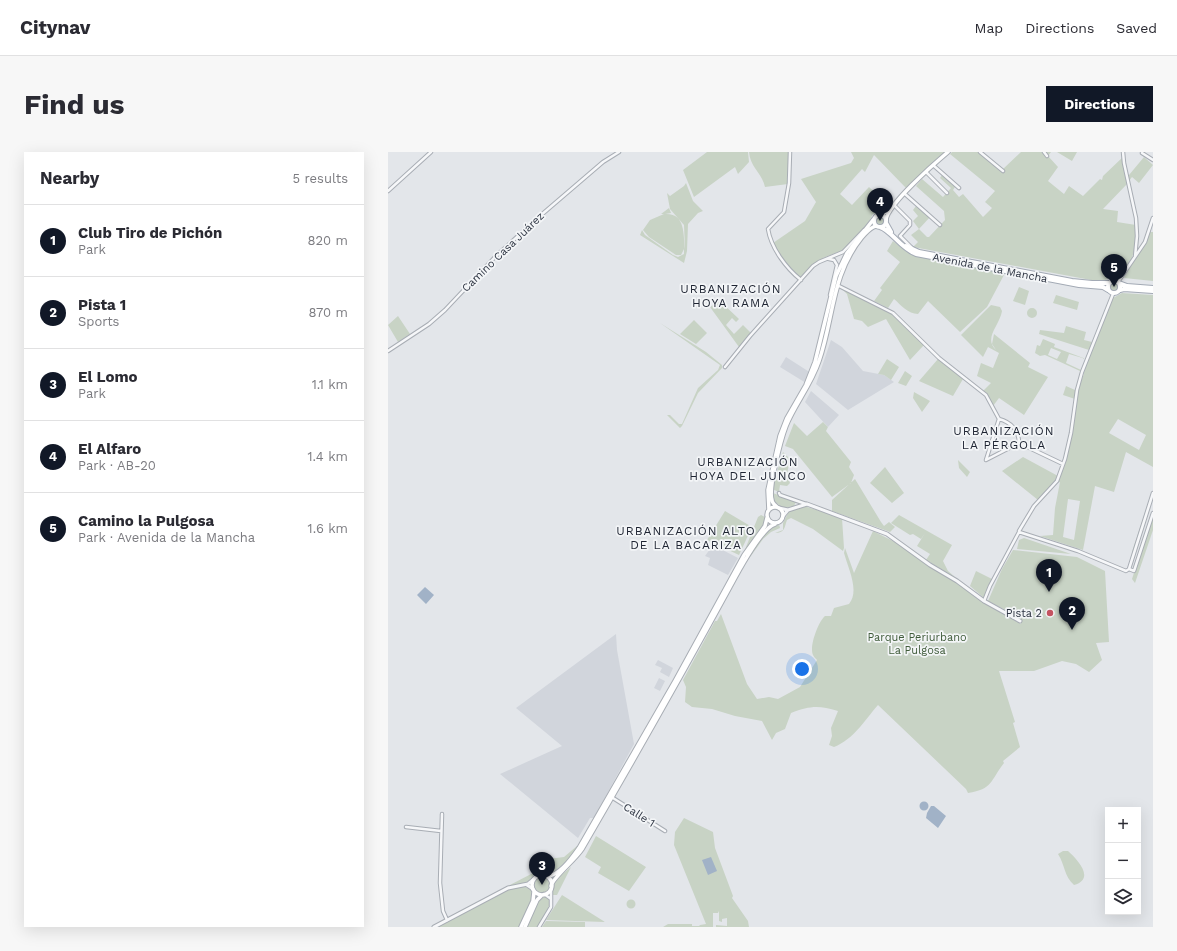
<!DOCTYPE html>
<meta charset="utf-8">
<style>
:root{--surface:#fff;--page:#f7f7f7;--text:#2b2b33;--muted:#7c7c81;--line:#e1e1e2;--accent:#111827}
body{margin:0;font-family:"Work Sans",sans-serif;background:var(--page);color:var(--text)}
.controls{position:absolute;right:12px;bottom:12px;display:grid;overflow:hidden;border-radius:0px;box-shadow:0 4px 16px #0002}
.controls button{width:36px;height:36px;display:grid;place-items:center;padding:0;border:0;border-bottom:1px solid var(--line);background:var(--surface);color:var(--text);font:20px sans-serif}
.you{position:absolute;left:414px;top:517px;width:14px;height:14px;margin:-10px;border:3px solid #fff;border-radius:50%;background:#1a73e8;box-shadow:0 0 0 6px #1a73e833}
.badge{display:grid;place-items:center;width:26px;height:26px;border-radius:50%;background:var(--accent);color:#fff;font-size:13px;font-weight:700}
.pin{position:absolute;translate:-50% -33px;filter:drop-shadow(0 1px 2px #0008)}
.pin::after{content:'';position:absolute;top:21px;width:14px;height:12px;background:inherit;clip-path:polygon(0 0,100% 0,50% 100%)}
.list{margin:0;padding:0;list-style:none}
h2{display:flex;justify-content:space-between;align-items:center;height:52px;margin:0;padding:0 16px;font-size:17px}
h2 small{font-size:13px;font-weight:400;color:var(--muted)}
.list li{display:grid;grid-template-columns:26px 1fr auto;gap:12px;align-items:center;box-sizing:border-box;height:72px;padding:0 16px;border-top:1px solid var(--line)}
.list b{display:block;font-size:15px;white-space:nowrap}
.list p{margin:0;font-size:13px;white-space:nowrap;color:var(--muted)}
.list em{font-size:13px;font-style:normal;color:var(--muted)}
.icon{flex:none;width:22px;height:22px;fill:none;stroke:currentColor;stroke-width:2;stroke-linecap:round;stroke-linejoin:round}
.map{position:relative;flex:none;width:765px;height:775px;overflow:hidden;border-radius:0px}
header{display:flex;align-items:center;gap:24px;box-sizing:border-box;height:56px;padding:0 20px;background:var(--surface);border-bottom:1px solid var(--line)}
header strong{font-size:19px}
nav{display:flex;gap:22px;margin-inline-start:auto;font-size:14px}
.intro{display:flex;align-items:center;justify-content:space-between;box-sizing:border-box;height:96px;padding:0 24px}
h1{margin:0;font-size:28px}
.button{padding:10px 18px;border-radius:0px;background:var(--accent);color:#fff;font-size:14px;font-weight:700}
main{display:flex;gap:24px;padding:0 24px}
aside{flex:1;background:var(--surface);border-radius:0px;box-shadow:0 4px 16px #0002}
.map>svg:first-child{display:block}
.built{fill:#d1d5dc}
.green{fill:#c8d3c5;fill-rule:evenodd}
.water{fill:#a1b2c7}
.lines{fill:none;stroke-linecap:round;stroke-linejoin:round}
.minor-casing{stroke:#a8adb4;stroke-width:4.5}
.tertiary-casing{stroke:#a8adb4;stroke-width:5}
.secondary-casing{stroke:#a8adb4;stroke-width:5.5}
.primary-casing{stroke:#a3aab5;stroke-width:6}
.minor{stroke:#f6f7f9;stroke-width:2.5}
.tertiary{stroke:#f6f7f9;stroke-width:3}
.secondary{stroke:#fff;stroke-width:3.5}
.primary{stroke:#fff;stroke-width:4}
.poi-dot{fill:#c45361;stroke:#f3f5f7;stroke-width:1.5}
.labels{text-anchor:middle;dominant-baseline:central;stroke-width:3.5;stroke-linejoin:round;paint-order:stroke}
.street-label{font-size:11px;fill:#2c3341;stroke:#f3f5f7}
.poi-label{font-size:11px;fill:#2c3341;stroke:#f3f5f7;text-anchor:end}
.park-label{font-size:11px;fill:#405c3b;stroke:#f3f5f7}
.neighbourhood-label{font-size:12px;letter-spacing:1px;fill:#1e2432;stroke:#f3f5f7}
</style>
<header>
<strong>Citynav</strong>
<nav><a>Map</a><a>Directions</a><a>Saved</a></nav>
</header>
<div class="intro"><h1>Find us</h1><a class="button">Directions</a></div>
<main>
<aside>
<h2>Nearby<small>5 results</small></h2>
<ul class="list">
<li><span class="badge">1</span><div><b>Club Tiro de Pichón</b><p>Park</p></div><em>820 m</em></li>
<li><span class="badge">2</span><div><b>Pista 1</b><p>Sports</p></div><em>870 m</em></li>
<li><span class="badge">3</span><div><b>El Lomo</b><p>Park</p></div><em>1.1 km</em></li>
<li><span class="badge">4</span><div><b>El Alfaro</b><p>Park · AB-20</p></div><em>1.4 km</em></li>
<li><span class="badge">5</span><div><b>Camino la Pulgosa</b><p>Park · Avenida de la Mancha</p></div><em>1.6 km</em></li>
</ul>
</aside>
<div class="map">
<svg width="765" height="775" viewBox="0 0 765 775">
<rect width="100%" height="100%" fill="#e3e6ea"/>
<path class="built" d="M443 188 454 195 475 219 496 223 506 230 460 258 428 232Z
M398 205 423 221 418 231 392 215Z
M423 239 451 263 440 275 417 250Z
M325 393 350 406 340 423 320 413 322 406 317 404Z
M228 482 229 498 246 592 206 666H202L190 686 112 622 174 594 128 556Z
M270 508 285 516 281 525 272 520 274 516 267 513Z
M271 526 277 529 272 539 266 536Z"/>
<path class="green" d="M319 0H360L361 10 350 22 347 15 306 45 295 18Z
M361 0H401L400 32 377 35C374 21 362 15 361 0Z
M463 0H557L518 36 486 3 477 20 474 17 452 42 464 53 481 35 502 55 496 60 485 62 479 73 452 101 450 100 435 106 417 122 411 125 394 107 385 91 417 69 428 50 413 27 463 11 466 6Z
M564 0H591L614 18 633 0H655L659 5 656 0H663L660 4 670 15 660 29 676 42 681 34 695 44 712 27 714 28 715 24 735 5 740 31 715 57 730 59 729 70 748 73C750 95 745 107 733 125L726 124 715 129 703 128 525 95 530 90 523 83 531 77 525 69 530 64 525 58 528 54 542 65 531 77 539 85H541L557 68 556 59 528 34 534 27 555 45 563 36 552 26 554 23 567 35 565 38 571 45 575 42 595 65 604 56 597 50 607 39 562 2Z
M669 0H689L684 9Z
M756 5 765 13 751 31 744 25 741 29V23Z
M298 31 305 49 315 59 310 61 300 72 299 99 296 111 252 83 254 78 257 83 285 103 290 105 296 102V97L293 103H288L261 85 255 78 262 68 276 62H273L281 56 283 61 277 62C298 61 295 83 297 97L296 73 282 57 279 41 282 44 296 34Z
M487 69a5 5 0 1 1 10 0a5 5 0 1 1-10 0Z
M762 80H765V129L736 126Z
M505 89 519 100 528 103 617 121 599 155 572 180 540 149 530 162C520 162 513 153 506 147L500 156 486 149 494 138 492 136 512 110 499 99Z
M721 135a5 5 0 1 1 10 0a5 5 0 1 1-10 0Z
M631 135 641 139 637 153 625 149Z
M453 136 504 161 536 193 522 208 498 167 480 175 474 169 466 167 459 142Z
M734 141 765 143V315L738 300 726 340 707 334 695 398 652 384 665 383 667 356 672 330 667 331 678 307 689 238 696 222V216L725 146ZM730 267 758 283 751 298 721 281ZM680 347 692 349 686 388 675 385Z
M668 143 691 150 689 158 665 151Z
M332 149 351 167 348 170 344 166 338 173 346 182 355 173 363 181 351 195 322 155Z
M603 153 612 155 614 159C612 173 595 186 608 198L604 192 606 182 642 211 640 215 660 225 636 263 611 246 605 254 595 239 603 231 589 224 593 211 605 216 611 201 600 195 595 205 573 183Z
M639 161a5 5 0 1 1 10 0a5 5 0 1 1-10 0Z
M10 164 22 182 10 190 0 173Z
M306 168 319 181 308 192 292 182Z
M272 171 318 200 334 213V216L310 241 294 274 292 276 279 263H282L291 272H294L310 236 330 218 332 213Z
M678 174 698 180 696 188 704 190 701 198 651 182 652 178 676 181Z
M655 187 667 192 666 195 698 207 681 202 678 211 693 218 692 219 657 203 652 204 647 201 649 193 652 194ZM663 196 673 200 669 207 660 203Z
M499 207 511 215 503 228 496 223 490 222Z
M550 207 575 227 565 244 531 229Z
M517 219 524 224 518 234 510 231Z
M678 234 687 238V247L675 243Z
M526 240 542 249 534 260 525 246Z
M435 270 440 275 438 279 463 310 461 315 466 323 463 331 444 345 405 297 397 294 406 271 419 284Z
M395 300 402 307 399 322 402 331 399 334 392 333 391 340 384 337Z
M635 305 670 324 668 329 650 348 614 319Z
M570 308 582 320 579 325 571 316Z
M497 315 516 341 504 351 482 331Z
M467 327 493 370 496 374 501 370 507 375 502 380 444 359V348Z
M765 336 745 401 744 400Z
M385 341 408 350 406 354 395 356 386 349Z
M416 354 454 366 456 396 455 399 425 377 403 366 399 368C396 376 397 381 387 381L395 378V371L401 359Z
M337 359 364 375 351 403 319 388Z
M373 363 377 365 376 373 356 400 370 365Z
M511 363 564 393 555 409 560 419 567 425 538 408 542 402 529 394 537 381 533 387 525 382 522 383 503 371Z
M765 363V378L747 431 744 427Z
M391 372 392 376 383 380 375 387 360 408 328 465 368 394 382 376Z
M485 379 509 391 551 420 574 433 594 449 633 472V466L600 449 614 417 625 398 689 405 717 419 721 490 708 491 714 508 701 520 688 512 674 509 646 519H611L627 570 625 571 632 595 615 609 616 611C602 629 605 637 580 641L578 637 490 553C476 569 466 587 446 595L441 593 444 584 443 576 450 559C430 553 422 554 403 561L397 577 388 581 384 588 374 569 347 564 324 557 304 555 297 550 298 535 295 528 327 469H329L333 462 359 532 369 547 381 545 390 547 412 535 429 508C428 507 426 505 425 503 421 495 430 470 437 464H443L446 456 461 452C472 439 460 416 456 401L457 396 466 421Z
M636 386 683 402 629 397 631 388Z
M588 419 604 427 596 446 582 434Z
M296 666 325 680 327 696 345 744 344 746 360 769 361 775H328V773L339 774V766L334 767V770L331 769V759L330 761H325V775H275L280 772H304V774H311L312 773 318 772 286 693 287 680Z
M208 684 258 715 241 739 210 721 213 715 197 705Z
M189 694 190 695 182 706 165 721C160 724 153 723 149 718V712L152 708 176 705Z
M675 699H680C689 707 708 727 686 733 676 724 677 713 670 702Z
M144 710 147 721 142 729 116 736 145 721Z
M183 715 169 743H164L166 729Z
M146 733a8 8 0 1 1 16 0a8 8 0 1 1-16 0Z
M134 734 143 737 144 747 132 775H48L120 737Z
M174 743 217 770 158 768Z
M158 744 162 747C162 757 155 767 149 775H138L150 748Z
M238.5 752a4.5 4.5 0 1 1 9 0a4.5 4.5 0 1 1-9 0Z
M158 769 197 770V775H154Z"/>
<path class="water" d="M37 435 46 443 38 452 29 443Z
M531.5 654a4.5 4.5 0 1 1 9 0a4.5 4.5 0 1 1-9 0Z
M543 654H546L558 664 550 676 538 666 539 661Z
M323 705 329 719 320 723 314 708Z"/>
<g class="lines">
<g class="minor-casing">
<path id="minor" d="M402 0 401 31 396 60 380 77C383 96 398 116 413 128
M592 0 615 19
M656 0 659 4
M735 0 736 11 748 66 749 84 747 105
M754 1 765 8
M545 13 571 36
M538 20 559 41
M0 39 43 0
M517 42 552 73
M506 53 522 69V73L512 84 524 96
M441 107 446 108 449 113 442 143
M730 130 757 90 765 66
M451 134 505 161 551 206 598 243 611 267C623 270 631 279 631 291L675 312
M0 199 41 172 57 158 107 105 152 64 215 10 231 0
M337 215 362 184 425 114 431 110 455 100 476 78
M611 267 598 308 631 291
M391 341 392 343 418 352
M631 379 646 354 669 329 677 307 683 281 689 238 694 220 725 142
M741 417 765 341
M596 449 602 434 631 380 690 399 738 419 741 417 746 419 765 361
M225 646 277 679
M54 662 52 731 55 759 59 768
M18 675 53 679
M156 742 163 747
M151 775 163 755V736"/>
</g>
<g class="tertiary-casing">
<path id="tertiary" d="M391 356 400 358
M395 364 400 358 419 352 499 382 542 413 569 429 596 449 632 469
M139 733 145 737
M46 775 120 736 140 732 145 728"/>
</g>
<g class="secondary-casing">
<path id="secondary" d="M492 63 500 59
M498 68C499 53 547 11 560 0
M379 363a8 8 0 1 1 16 0a8 8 0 1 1-16 0Z
M389 355C387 353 384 351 384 348 380 337 393 287 398 274 407 252 423 233 431 209 446 166 443 123 474 85 478 81 482 75 488 74
M381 358 380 338 392 284 399 266 418 233 427 210 448 124 459 101 485 68
M144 733a10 10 0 1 1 20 0a10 10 0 1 1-20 0Z
M157 724C170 726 184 706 191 696L287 529 356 403 377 374 379 366
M163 734C164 726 187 708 194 697 244 611 294 523 342 435 349 422 373 376 387 372
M133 775 145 749 146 740
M137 775 149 748 154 743"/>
</g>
<g class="primary-casing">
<path id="primary" d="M486 69a6 6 0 1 1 12 0a6 6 0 1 1-12 0Z
M498 71 503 80
M492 75C503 78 512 96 528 102L691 133 715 135 720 138
M518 94 531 100 684 129 704 131H721
M720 135a6 6 0 1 1 12 0a6 6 0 1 1-12 0Z
M731 131 739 134 765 136
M732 138 736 137 765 139"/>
</g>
<use href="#minor" class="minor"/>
<use href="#tertiary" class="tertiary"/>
<use href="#secondary" class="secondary"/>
<use href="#primary" class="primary"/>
</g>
<circle class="poi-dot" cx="662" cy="461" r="4"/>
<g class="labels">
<g class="street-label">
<text transform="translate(115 100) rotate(-44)">Camino Casa Juárez</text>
<text transform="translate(602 116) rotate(11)">Avenida de la Mancha</text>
<text transform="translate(251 663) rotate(32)">Calle 1</text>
</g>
<g class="poi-label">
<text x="654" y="461">Pista 2</text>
</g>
<g class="park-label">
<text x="529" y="485">Parque Periurbano<tspan x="529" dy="13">La Pulgosa</tspan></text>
</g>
<g class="neighbourhood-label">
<text x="343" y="137">URBANIZACIÓN<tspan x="343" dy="14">HOYA RAMA</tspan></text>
<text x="616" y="279">URBANIZACIÓN<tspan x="616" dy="14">LA PÉRGOLA</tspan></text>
<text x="360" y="310">URBANIZACIÓN<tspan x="360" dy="14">HOYA DEL JUNCO</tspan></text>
<text x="298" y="379">URBANIZACIÓN ALTO<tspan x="298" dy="14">DE LA BACARIZA</tspan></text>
</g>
</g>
</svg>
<div class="controls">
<button>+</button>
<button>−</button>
<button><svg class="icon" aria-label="layers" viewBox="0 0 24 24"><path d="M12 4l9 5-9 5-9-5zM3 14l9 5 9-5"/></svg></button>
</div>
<div class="you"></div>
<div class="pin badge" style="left:661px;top:440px">1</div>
<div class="pin badge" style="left:684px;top:478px">2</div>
<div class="pin badge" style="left:154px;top:733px">3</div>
<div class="pin badge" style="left:492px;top:69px">4</div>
<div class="pin badge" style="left:726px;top:135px">5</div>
</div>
</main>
